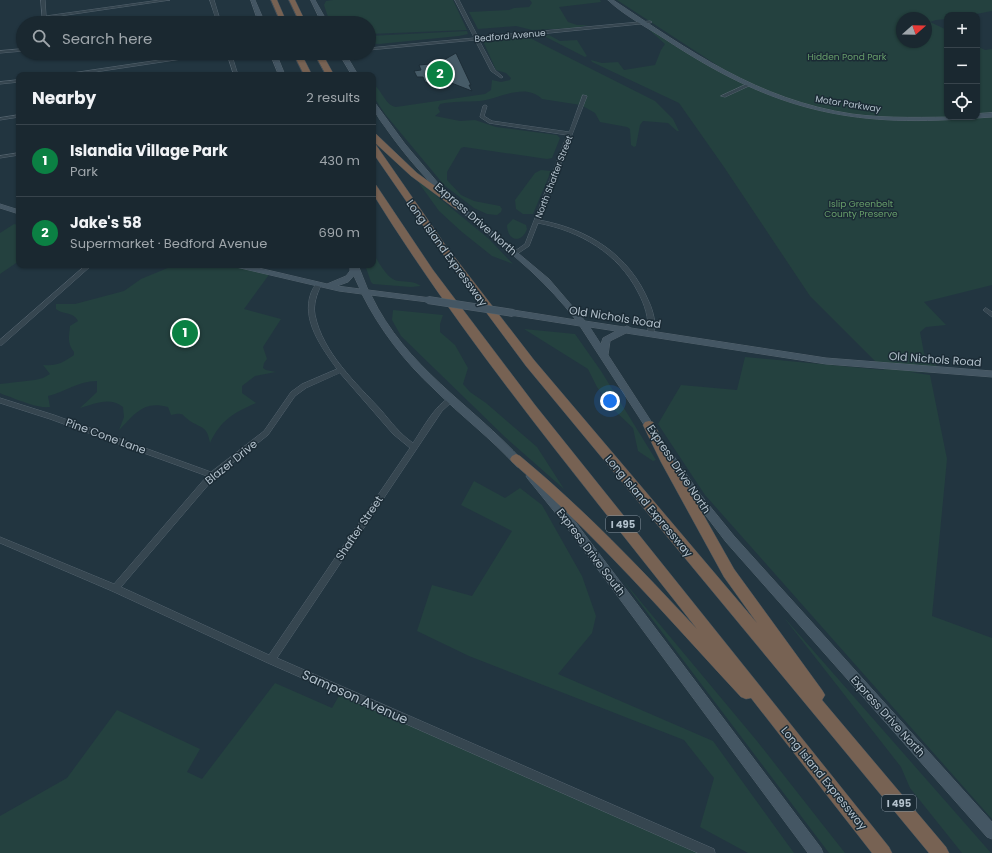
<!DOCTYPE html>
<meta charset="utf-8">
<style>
:root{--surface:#1a2830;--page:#233038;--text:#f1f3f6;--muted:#9fa6ab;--line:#38444c;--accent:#0b8043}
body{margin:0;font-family:Poppins,sans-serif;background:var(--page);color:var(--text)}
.controls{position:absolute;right:12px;top:12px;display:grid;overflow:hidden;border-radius:8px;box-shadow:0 1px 3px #0004}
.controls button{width:36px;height:36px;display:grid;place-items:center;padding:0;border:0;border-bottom:1px solid var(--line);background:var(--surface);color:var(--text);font:20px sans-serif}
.compass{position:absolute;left:896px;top:12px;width:36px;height:36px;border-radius:50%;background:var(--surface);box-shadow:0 1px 3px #0004;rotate:70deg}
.you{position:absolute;left:610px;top:401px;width:14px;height:14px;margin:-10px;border:3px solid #fff;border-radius:50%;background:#1a73e8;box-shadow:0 0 0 6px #1a73e833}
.badge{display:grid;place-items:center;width:26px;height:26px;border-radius:50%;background:var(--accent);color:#fff;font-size:13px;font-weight:700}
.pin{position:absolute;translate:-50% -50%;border:2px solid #fff;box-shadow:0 1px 4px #0006}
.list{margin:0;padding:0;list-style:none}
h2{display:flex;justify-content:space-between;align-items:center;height:52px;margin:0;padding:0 16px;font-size:17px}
h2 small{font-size:13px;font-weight:400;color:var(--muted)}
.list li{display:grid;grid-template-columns:26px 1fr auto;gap:12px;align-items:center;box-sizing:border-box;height:72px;padding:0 16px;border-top:1px solid var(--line)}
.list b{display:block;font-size:15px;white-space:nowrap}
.list p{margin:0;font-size:13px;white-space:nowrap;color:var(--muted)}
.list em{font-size:13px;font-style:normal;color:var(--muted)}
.icon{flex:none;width:22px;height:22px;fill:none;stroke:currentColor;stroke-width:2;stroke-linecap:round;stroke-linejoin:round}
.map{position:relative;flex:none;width:992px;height:853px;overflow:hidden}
.search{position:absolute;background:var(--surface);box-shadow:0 1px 3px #0004;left:16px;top:16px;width:360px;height:44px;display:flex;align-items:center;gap:10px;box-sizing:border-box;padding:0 14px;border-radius:22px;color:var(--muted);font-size:15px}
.panel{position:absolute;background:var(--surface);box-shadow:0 1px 3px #0004;left:16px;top:72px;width:360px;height:196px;border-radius:8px}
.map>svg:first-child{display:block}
.green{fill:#24413f;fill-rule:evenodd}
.building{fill:#465b67;stroke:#1d2d37}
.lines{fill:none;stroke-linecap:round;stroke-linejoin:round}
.street-casing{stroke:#54636e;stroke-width:1}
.secondary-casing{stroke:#54636e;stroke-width:1}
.highway-casing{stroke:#41505b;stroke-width:1}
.street{fill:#364650;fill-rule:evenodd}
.secondary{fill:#445663;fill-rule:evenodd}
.highway{fill:#776253;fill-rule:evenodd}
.secondary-bridge-casing{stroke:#54636e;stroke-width:8;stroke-linecap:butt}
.secondary-bridge{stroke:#445663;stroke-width:7}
.labels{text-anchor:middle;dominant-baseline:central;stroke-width:3;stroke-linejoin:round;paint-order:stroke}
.far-street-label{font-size:9px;fill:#b2c0cb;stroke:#1b2b35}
.far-park-label{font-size:9px;fill:#679e6a;stroke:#1b2b35}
.shield{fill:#1b2b35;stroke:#85939e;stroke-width:1}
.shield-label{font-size:10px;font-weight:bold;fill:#b2c0cb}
.street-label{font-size:11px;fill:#b2c0cb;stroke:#1b2b35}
.near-street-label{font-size:13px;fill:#b2c0cb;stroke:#1b2b35}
</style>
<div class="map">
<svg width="992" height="853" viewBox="0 0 992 853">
<rect width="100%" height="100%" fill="#223540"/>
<path class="green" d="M333 0H453L467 30 369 34V23H330L324 5 326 1Z
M530 0H600L601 2 559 7 568 22 577 25H588L576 28 532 30 516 26 478 29 469 12 509 10 514 8 529 7 532 3Z
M617 0H992V11L971 15H947V19L936 20 930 22 947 30V117H977V46L985 50 992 49V285L924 302 946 325 926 327 920 332 924 353 944 373 910 372 930 375 947 459 932 616 992 638V819L705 495 658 424 681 385 737 390 745 357 884 370 810 296 724 167 679 103 592 62 591 60 602 63 618 62 624 70 655 65 661 50 665 44 645 26 729 73ZM902 18H926V42H902Z
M467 31 468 34 459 36 379 44 369 43V36Z
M549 35 560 41 577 40 587 56 585 57 544 36Z
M526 36 655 101 673 119 679 131H677L668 123 643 121 640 125 636 146 634 147 631 145 630 129 627 127 600 122 595 113 581 105 542 99C525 82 499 99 480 101 466 102 453 101 440 104L438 108 440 112 435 116 460 121 475 120 496 127 557 135 560 138 552 158 547 159 464 147 461 148 447 172V180L461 195 474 201 500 206 502 209 501 212 497 215 487 214 474 208 444 185 385 114 373 96V84C382 90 385 105 396 107L485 94 491 90 492 80 501 82 510 80 511 78 506 73 496 70 483 41Z
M541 170 551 171 533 214H523L516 209 515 200 535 173Z
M416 179 489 239 513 264 492 256 462 232 439 211Z
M513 219 526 225 527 229C521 245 507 240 507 225Z
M14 224 19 225V261L0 274V233Z
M373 253C379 262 387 280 399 281 407 282 414 281 421 286L411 287 373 284 371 282 365 265H373Z
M175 265H241L271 272 244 309 281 319 263 347 267 359 264 363 263 368 266 370 276 372 255 376 242 386V393L256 403C233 413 221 420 210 443 207 426 203 429 190 421 181 415 185 412 171 415L168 407C143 400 135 414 119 430L124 417 123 407C110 396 94 404 80 408L97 392V381C78 381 65 392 48 396L50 407C37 408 28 403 15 399 10 396 5 396 0 393V384L35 380 43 378 50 374 43 365C58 366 62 363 74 355V352C67 343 69 337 70 326L78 321C73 311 63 315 56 309V304H75L124 291 141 279Z
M393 310 443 315 440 324V332L455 345 468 368 463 384 470 392 486 403 537 447 564 489 505 437 401 336 392 320Z
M524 329 575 334 601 371 656 460 653 461 638 451 633 428 613 409 597 387 588 369Z
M474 481 505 498 520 488 542 505 582 576 596 616 592 633 558 674 713 741 794 853H748L700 827 714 778 684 740 469 656 417 631 432 585 472 596 512 531 461 505Z
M621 578 757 741 845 853H829Z
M782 615 991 853H962L910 788 901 767Z
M275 683 332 708 343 689 715 853H0V816L67 778 117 710 200 749 187 772 202 779Z"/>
<path class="building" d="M456 53 471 85H469L472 91 441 79 437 82 428 83 425 82 423 77H417L414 71 421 70 419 65 430 64 435 65Z"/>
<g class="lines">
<g class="street-casing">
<path id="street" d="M41 0H45L46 16 160 0H170L46 18 47 23H43Z
M210 0H214L221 23H217L216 19 192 23H182L215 17Z
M455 0H459L478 37 650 21 652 22 650 23 479 40 495 70 503 77 501 78 491 71 475 40 369 50V48L474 38Z
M23 49V51L0 53V51Z
M207 53H217L215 54 75 75H64L66 74Z
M227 53H231L238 75H234Z
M19 80V82L0 84V82Z
M747 84 751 85 725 97 721 96Z
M583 95 587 96 539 220C588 229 629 254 649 302 653 311 657 324 653 334L651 335 648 333C649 318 645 305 638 292 618 253 580 231 538 223L529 246 517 254H513L512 253 525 244 567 135 489 123 480 117 483 106 485 105 487 106 484 116 492 121 569 132Z
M19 115V117L0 120V118Z
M19 153V155L0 158V156Z
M86 265H92L2 345H0V340Z
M318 283 321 285C317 294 313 304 315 315 323 353 356 383 381 410 391 422 400 434 413 443 420 433 440 396 453 398L454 400 442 411 277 658 714 849 715 853H698L268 663 112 591 0 543V537L114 584 207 476 50 419 0 403V398L54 415 211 472 264 431 291 392 302 384 337 369C322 348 301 320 311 293 313 289 314 285 318 283ZM340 373 393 434 410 448 269 655 121 587 215 477 268 435 295 396 306 388Z
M986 308 992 312V317L983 310 984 309Z"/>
</g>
<g class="secondary-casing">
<path id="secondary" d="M251 0H255L265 23H259Z
M311 0H315L328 23H322Z
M608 0H613C690 51 758 100 852 114 889 119 927 117 963 117L960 119C840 127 765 105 665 39 648 28 622 14 608 0Z
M270 53H276L285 75H279Z
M339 53H345L358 75H352Z
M373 102 375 103 405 144 438 183 463 207 549 279 585 321 624 327 627 326 631 328 826 358 992 371V377L826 364 626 333 610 341 608 355 658 432 653 435 650 434 580 326 510 315 509 313 513 310 576 320C562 302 547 286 531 271 503 245 473 223 446 198 424 177 405 155 388 131 382 122 373 113 373 102ZM590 327 616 331 603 338 601 344Z
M992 113V117L977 118 975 117H977V114Z
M0 204 19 210V214L0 208Z
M232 265H246L327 284 346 276 350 271V265H358L368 290 431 298 432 300 428 302 371 295C406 368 471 404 523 461L525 464 523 467H517C491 438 461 416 434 389 405 362 380 330 362 294L339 291 236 267ZM354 276 360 289 337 286 348 282Z
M670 454 673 455 700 494 734 536 992 822V839L987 837 726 542 694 500 667 461 665 458 667 455Z
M531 472 534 473 570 515 821 848 823 853H808L562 521 528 479 526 476 528 473Z"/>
</g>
<g class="highway-casing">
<path id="highway" d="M271 0H277L287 23H281Z
M289 0H295L306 23H300Z
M293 53H301L312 75H304Z
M314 53H322L334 75H326Z
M373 134H376L417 173 463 206 465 208 463 210H457L411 176 373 141Z
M373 145H376L446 246 534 360 757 623 724 577 661 462 643 425 645 422 649 421 653 422 673 461 734 569 822 690 825 695 822 700 946 847 949 853H929L526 366 440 250 373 153Z
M373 184 376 185 433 270 535 405 889 847 892 853H872L751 698 746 699 741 697C667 617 595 534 512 462L510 459 512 456 516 454 520 456C584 509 640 568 697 629 586 487 468 347 373 194Z"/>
</g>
<use href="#street" class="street"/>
<use href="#secondary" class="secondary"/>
<use href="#highway" class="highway"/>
<g class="secondary-bridge-casing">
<path id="secondary-bridge" d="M428 300 513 313"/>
</g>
<use href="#secondary-bridge" class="secondary-bridge"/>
</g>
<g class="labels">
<g class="far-street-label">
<text transform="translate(510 36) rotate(-5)">Bedford Avenue</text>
<text transform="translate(848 104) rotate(9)">Motor Parkway</text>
<text transform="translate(554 177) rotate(-69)">North Shafter Street</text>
</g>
<g class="far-park-label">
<text x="847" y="57">Hidden Pond Park</text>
<text x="861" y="204">Islip Greenbelt<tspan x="861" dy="10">County Preserve</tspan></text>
</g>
<g class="shield">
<rect x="606" y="516" width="34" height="16" rx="3"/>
<rect x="882" y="795" width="34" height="16" rx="3"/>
</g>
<g class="shield-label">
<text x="623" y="524">I 495</text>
<text x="899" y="803">I 495</text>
</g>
<g class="street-label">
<text transform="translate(476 219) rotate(41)">Express Drive North</text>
<text transform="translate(447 253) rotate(54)">Long Island Expressway</text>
<text transform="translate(615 317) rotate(9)">Old Nichols Road</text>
<text transform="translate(935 359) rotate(4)">Old Nichols Road</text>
<text transform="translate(106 436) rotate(20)">Pine Cone Lane</text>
<text transform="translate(231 462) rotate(-39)">Blazer Drive</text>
<text transform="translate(679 469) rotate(56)">Express Drive North</text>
<text transform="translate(649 506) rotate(50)">Long Island Expressway</text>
<text transform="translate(359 528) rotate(-56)">Shafter Street</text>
<text transform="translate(591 552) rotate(53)">Express Drive South</text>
<text transform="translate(888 716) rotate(48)">Express Drive North</text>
<text transform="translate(824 778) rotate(51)">Long Island Expressway</text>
</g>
<g class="near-street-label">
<text transform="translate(355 697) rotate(24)">Sampson Avenue</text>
</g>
</g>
</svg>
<div class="controls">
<button>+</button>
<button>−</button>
<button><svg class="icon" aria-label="locate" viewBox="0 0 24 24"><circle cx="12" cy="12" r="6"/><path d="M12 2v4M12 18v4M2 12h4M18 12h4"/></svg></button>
</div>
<svg class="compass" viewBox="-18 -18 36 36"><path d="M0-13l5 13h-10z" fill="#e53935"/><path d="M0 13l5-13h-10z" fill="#9fa6ab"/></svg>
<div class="you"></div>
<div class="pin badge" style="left:185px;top:333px">1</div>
<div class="pin badge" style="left:440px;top:74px">2</div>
<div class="search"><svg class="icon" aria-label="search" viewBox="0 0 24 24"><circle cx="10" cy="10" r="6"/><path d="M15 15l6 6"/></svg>Search here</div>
<section class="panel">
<h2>Nearby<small>2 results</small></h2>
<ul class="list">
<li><span class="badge">1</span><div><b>Islandia Village Park</b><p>Park</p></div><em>430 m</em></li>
<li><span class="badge">2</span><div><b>Jake's 58</b><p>Supermarket · Bedford Avenue</p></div><em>690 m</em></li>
</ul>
</section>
</div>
